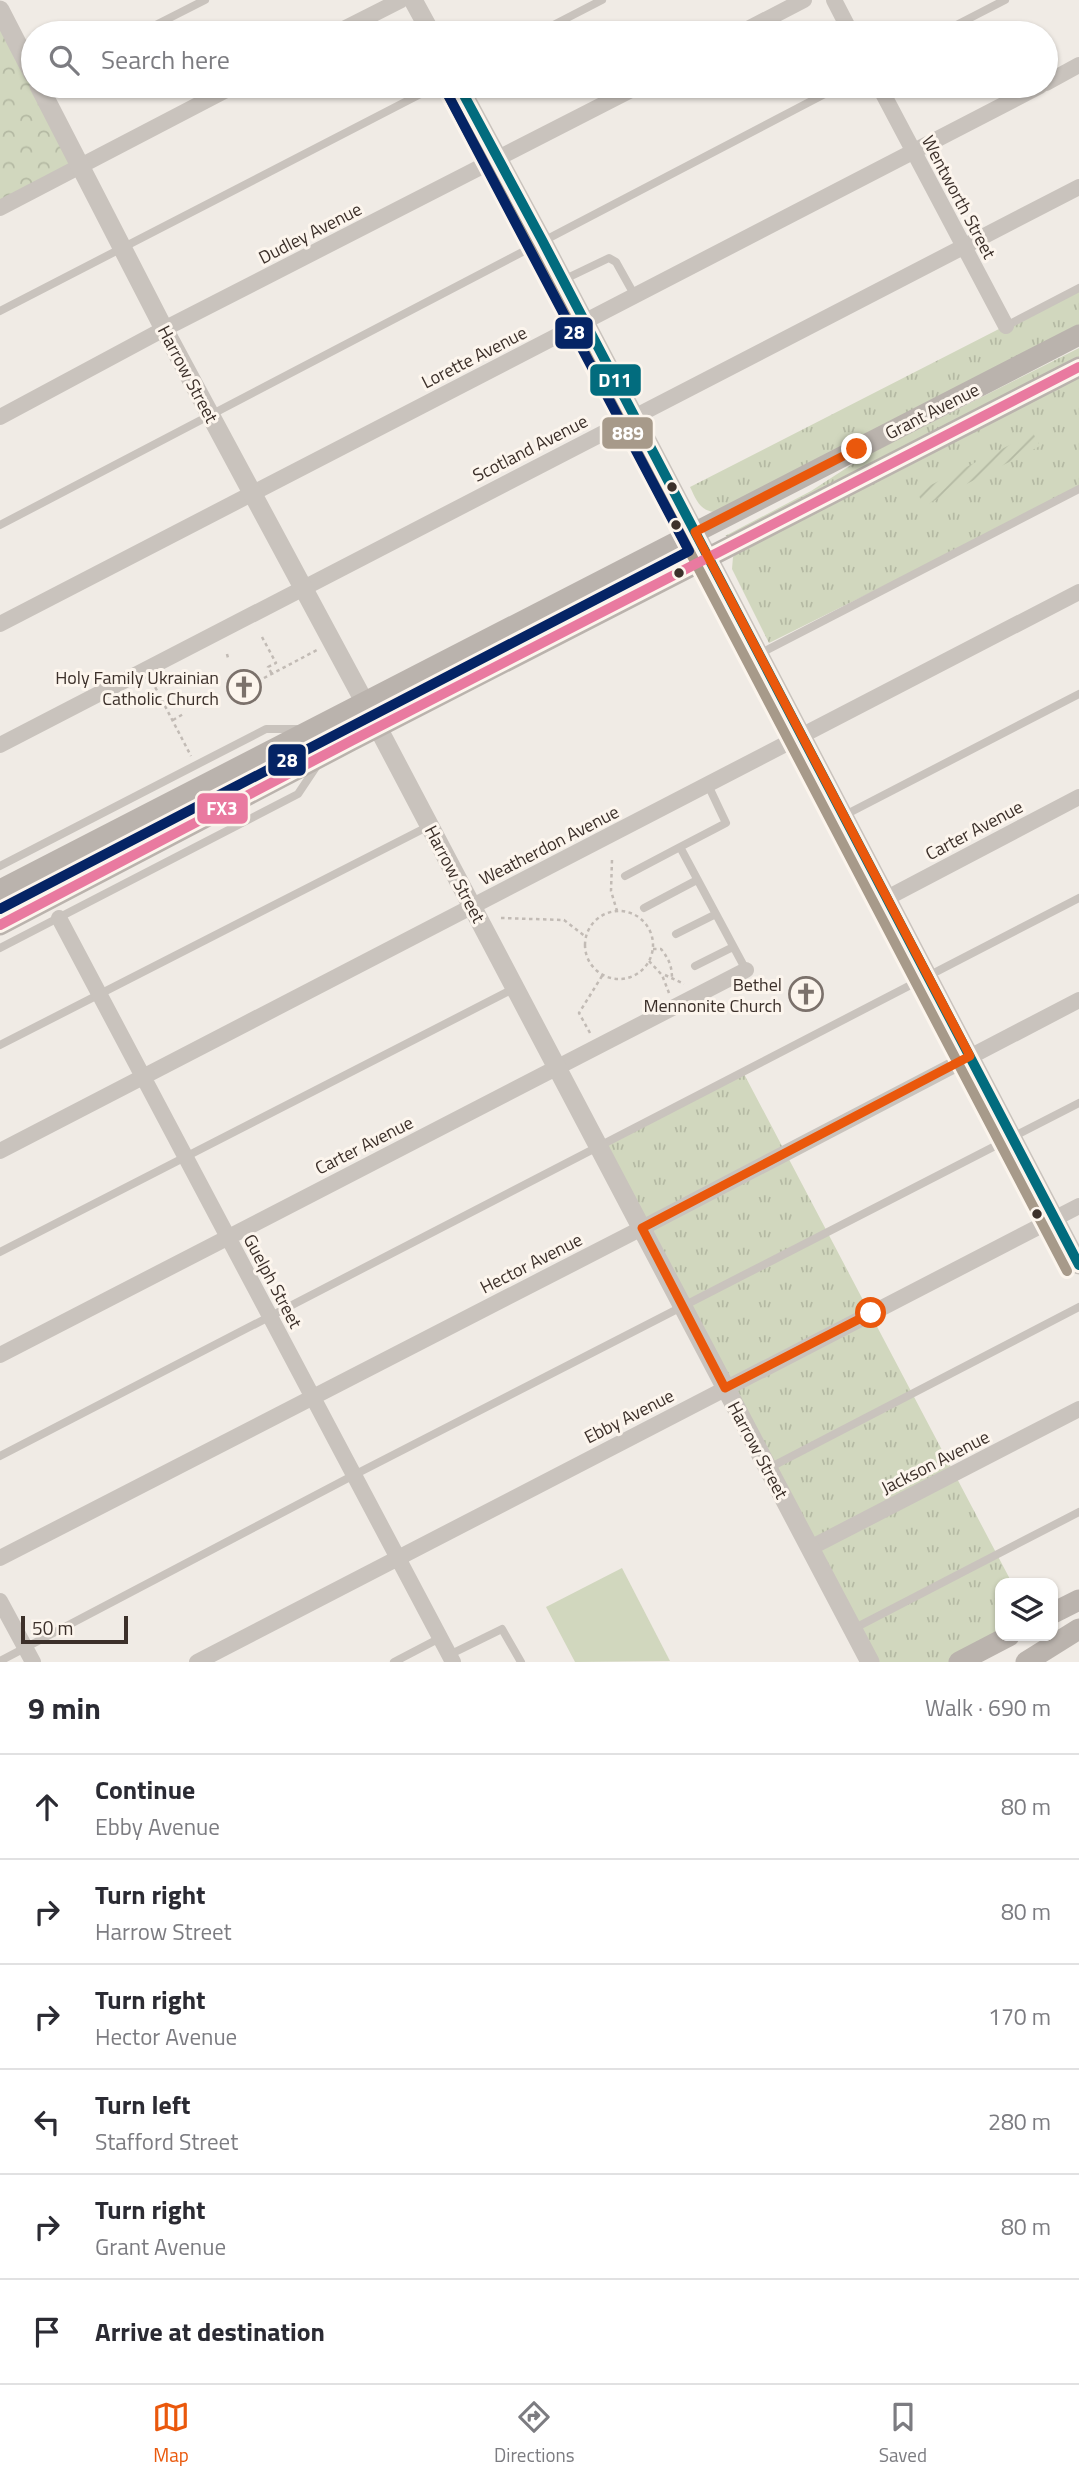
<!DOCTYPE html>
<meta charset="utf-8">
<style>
:root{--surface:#fff;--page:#f7f7f7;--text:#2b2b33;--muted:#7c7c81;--line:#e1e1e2;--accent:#ea580c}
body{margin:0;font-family:"Titillium Web",sans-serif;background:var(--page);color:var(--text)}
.controls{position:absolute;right:21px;bottom:21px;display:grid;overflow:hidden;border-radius:14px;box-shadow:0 2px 5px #0004}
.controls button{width:63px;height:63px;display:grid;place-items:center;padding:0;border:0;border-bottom:2px solid var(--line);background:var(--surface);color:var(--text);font:35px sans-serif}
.scale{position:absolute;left:21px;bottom:18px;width:107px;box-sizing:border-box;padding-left:7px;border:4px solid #3c302a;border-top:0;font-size:19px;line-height:24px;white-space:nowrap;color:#3c302a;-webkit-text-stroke:5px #fcf5ed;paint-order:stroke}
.stop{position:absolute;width:21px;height:21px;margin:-16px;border:5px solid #ea580c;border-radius:50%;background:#fff}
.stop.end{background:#ea580c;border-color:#fff;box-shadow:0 2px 7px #0008}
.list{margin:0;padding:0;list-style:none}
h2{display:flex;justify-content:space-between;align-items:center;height:91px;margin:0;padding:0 28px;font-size:30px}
h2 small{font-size:23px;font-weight:400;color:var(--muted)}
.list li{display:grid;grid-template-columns:46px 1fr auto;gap:21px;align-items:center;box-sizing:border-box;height:105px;padding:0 28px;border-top:2px solid var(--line)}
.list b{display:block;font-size:26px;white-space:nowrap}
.list p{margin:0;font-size:23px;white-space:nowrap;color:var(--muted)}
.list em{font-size:23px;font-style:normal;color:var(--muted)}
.icon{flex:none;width:38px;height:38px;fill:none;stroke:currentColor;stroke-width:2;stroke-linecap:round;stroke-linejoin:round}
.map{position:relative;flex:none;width:1079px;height:1662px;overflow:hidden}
.search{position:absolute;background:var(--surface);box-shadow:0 2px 5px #0004;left:21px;right:21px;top:21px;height:77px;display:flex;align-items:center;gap:18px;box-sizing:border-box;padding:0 24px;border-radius:38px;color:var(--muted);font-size:26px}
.sheet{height:721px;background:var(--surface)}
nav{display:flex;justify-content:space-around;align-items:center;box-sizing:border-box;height:98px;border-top:2px solid var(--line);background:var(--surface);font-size:19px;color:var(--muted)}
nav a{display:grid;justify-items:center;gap:4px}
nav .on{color:var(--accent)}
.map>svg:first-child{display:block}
.grass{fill:url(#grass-tufts)}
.park{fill:url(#park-crowns)}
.garden{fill:url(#garden-furrows)}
.pitch{fill:#d1d7be}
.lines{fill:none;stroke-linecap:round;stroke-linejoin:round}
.path{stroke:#c2bbb5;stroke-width:2.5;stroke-dasharray:3.5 3.5;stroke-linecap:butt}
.service{stroke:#c9c3bd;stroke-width:8}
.minor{stroke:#c9c3bd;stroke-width:16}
.tertiary{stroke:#c9c3bd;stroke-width:19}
.secondary{stroke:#bab3ad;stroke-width:21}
.bus-1-casing{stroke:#fcf5ed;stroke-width:16}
.bus-2-casing{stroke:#fcf5ed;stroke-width:16}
.bus-3-casing{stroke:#fcf5ed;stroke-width:16}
.bus-4-casing{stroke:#fcf5ed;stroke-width:16}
.bus-1{stroke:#026c7e;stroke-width:10}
.bus-2{stroke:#a79a8a;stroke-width:10}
.bus-3{stroke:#052465;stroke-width:10}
.bus-4{stroke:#e97aa0;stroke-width:10}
.route{stroke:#ea580c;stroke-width:9}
.bus-dot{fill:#3c302a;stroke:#fcf5ed;stroke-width:2.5}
.labels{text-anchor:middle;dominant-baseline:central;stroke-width:6;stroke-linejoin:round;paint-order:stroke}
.street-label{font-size:18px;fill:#3c302a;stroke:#fcf5ed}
.poi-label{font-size:18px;fill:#3c302a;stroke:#fcf5ed;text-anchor:end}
.line-badge{stroke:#fcf5ed;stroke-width:2.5}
.badge-label{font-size:19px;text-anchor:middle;font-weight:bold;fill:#fff}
</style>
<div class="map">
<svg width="1079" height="1662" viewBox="0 0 1079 1662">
<defs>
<pattern id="grass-tufts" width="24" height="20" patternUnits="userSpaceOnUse" patternTransform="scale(1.75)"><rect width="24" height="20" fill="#d1d7be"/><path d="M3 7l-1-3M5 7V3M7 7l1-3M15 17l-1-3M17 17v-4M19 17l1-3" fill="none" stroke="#b4b9a3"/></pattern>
<pattern id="park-crowns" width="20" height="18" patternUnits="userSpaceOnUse" patternTransform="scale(1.75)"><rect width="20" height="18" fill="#d1d7be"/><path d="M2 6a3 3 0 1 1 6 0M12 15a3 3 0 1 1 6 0" fill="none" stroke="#b4b9a3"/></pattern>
<pattern id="garden-furrows" width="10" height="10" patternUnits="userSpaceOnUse" patternTransform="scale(1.75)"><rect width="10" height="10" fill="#d1d7be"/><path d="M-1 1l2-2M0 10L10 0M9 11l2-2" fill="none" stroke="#b4b9a3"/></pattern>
</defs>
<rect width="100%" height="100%" fill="#f0ebe5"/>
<path class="grass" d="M1079 288V327L714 512C699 510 696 499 690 487Z
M1079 348V358L732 536H725L811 491 865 456Z
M1079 378V489L769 643 732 569 733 557 737 553Z
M743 1072 1012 1583H1000V1636L959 1662H870L599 1147Z"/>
<path class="park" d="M0 10 80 165 0 208Z"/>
<path class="garden" d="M1033 433 1040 446 924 506 917 492Z"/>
<path class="pitch" d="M622 1568 670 1661 575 1662 546 1607Z"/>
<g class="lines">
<path class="path" d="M646 478 670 525
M262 637 276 663 268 667 272 674
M227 654 228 658
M264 678 317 650
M152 681 191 756
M173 720 185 713
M612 860 611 891 617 911
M585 945a34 34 0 1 1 68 0a34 34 0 1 1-68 0Z
M501 918 564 920 586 937
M653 949H661C669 959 672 966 672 979
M649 961 662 975 669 993
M665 975 684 984
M590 1033 579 1013 602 976"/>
<path class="service" d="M140 33 205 0
M538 33 602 0
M941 33 1005 0
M563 280 609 258 616 262 635 296
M0 311 436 86
M1006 326 1079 288
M0 525 840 86
M759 654 1079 489
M708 785 726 823 680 847 746 970
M845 815 1079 694
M0 866 266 729H297
M625 876 680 847
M644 908 697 880
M676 934 716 914
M0 948 298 794 316 767
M695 966 733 947
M0 1045 429 826
M0 1252 515 988
M0 1456 1079 898
M769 1468 1079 1307
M853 1629 1079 1512
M449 1655 502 1629 521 1662
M0 1661 354 1475 1079 1103
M394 1662 440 1638"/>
<path class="minor" d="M834 0 851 33
M336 33 401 0
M740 33 804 0
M1046 83 1079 65
M879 86 1006 326
M0 208 234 86
M0 417 164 329 639 86
M0 624 1040 86
M0 745 1079 187
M887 898 1079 797
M59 918 453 1662
M0 1151 1079 592
M0 1355 746 970
M810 1548 1079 1409
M0 1558 642 1228 1079 1000
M0 1601 33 1662
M197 1662 1079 1206"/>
<path class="tertiary" d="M413 0 431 33
M0 10 33 74
M39 86 164 329 357 688 870 1662
M459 86 542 240 1079 1265"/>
<path class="secondary" d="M0 890 1079 335
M0 925 351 741 1079 367
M1053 1613 1079 1600
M959 1662 1009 1636
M1026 1662 1079 1629"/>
<g class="bus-1-casing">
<path id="bus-1" d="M459 86 542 240 1079 1265"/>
</g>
<g class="bus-2-casing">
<path id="bus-2" d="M447 93 530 247 1067 1271"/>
</g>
<g class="bus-3-casing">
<path id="bus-3" d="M0 909 689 551 447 93"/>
</g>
<g class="bus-4-casing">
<path id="bus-4" d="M0 925 351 741 1079 367"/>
</g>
<use href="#bus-1" class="bus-1"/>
<use href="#bus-2" class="bus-2"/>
<use href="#bus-3" class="bus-3"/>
<use href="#bus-4" class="bus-4"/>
</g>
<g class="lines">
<path class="route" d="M857 449 695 532 970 1056 642 1228 725 1388 871 1313"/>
</g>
<defs>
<g id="church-ring" transform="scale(1.75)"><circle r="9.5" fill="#fcf5ed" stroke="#7b716b" stroke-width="1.5"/><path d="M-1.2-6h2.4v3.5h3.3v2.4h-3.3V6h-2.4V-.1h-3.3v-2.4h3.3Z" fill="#7b716b"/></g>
</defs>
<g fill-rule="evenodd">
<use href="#church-ring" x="244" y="687"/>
<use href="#church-ring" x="806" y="994"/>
</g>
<g class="bus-dot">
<circle cx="672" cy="487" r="6"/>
<circle cx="676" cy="525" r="6"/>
<circle cx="679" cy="573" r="6"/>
<circle cx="1037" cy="1214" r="6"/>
</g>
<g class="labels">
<g class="street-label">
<text transform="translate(959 197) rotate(62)">Wentworth Street</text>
<text transform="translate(310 233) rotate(-27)">Dudley Avenue</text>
<text transform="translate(474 357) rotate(-27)">Lorette Avenue</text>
<text transform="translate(188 374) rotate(62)">Harrow Street</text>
<text transform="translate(932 411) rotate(-27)">Grant Avenue</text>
<text transform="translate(530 448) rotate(-27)">Scotland Avenue</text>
<text transform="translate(974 830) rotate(-28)">Carter Avenue</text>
<text transform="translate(549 845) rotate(-27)">Weatherdon Avenue</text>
<text transform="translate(455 874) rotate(62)">Harrow Street</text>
<text transform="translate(364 1145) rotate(-27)">Carter Avenue</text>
<text transform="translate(531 1263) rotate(-27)">Hector Avenue</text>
<text transform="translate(273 1281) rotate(62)">Guelph Street</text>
<text transform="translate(629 1416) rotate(-27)">Ebby Avenue</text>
<text transform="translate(758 1450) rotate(62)">Harrow Street</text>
<text transform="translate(935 1462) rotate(-27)">Jackson Avenue</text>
</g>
<g class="poi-label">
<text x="219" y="677">Holy Family Ukrainian<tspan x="219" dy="21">Catholic Church</tspan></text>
<text x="782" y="984">Bethel<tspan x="782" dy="21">Mennonite Church</tspan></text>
</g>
</g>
<g class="line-badge">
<rect x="554" y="316" width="40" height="34" rx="7" fill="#052465"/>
<rect x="589" y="363" width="53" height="34" rx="7" fill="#026c7e"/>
<rect x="601" y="416" width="53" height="34" rx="7" fill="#a79a8a"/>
<rect x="267" y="743" width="40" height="34" rx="7" fill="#052465"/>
<rect x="196" y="792" width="53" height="33" rx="7" fill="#e97aa0"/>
</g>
<g class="badge-label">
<text x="574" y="339">28</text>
<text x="615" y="387">D11</text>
<text x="628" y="440">889</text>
<text x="287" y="767">28</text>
<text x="222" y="815">FX3</text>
</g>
</svg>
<div class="controls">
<button><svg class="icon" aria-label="layers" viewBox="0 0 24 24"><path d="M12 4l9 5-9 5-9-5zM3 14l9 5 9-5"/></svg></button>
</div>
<div class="scale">50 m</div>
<div class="stop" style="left:871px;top:1313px"></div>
<div class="stop end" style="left:857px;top:449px"></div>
<div class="search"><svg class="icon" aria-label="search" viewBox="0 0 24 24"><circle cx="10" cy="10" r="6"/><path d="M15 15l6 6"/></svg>Search here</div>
</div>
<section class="sheet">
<h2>9 min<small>Walk · 690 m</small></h2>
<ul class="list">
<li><svg class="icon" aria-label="ahead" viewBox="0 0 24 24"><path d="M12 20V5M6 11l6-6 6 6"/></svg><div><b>Continue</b><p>Ebby Avenue</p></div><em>80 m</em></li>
<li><svg class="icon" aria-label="right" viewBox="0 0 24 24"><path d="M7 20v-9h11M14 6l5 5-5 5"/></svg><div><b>Turn right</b><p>Harrow Street</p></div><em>80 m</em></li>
<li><svg class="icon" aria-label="right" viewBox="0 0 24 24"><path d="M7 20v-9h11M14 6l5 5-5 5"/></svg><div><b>Turn right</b><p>Hector Avenue</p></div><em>170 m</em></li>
<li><svg class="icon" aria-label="left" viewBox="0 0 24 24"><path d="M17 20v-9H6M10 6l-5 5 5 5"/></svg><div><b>Turn left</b><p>Stafford Street</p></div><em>280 m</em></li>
<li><svg class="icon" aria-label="right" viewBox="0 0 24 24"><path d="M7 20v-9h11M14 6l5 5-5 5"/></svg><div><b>Turn right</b><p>Grant Avenue</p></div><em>80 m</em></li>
<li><svg class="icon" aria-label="arrive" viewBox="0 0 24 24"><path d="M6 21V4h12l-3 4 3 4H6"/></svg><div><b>Arrive at destination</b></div></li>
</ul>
</section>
<nav>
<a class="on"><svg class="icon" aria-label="map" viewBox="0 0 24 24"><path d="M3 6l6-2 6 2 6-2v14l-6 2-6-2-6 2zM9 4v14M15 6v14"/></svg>Map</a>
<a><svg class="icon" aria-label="directions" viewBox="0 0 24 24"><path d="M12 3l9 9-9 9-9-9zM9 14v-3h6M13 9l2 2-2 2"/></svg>Directions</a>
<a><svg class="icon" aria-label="saved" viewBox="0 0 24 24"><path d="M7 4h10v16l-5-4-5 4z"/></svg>Saved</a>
</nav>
